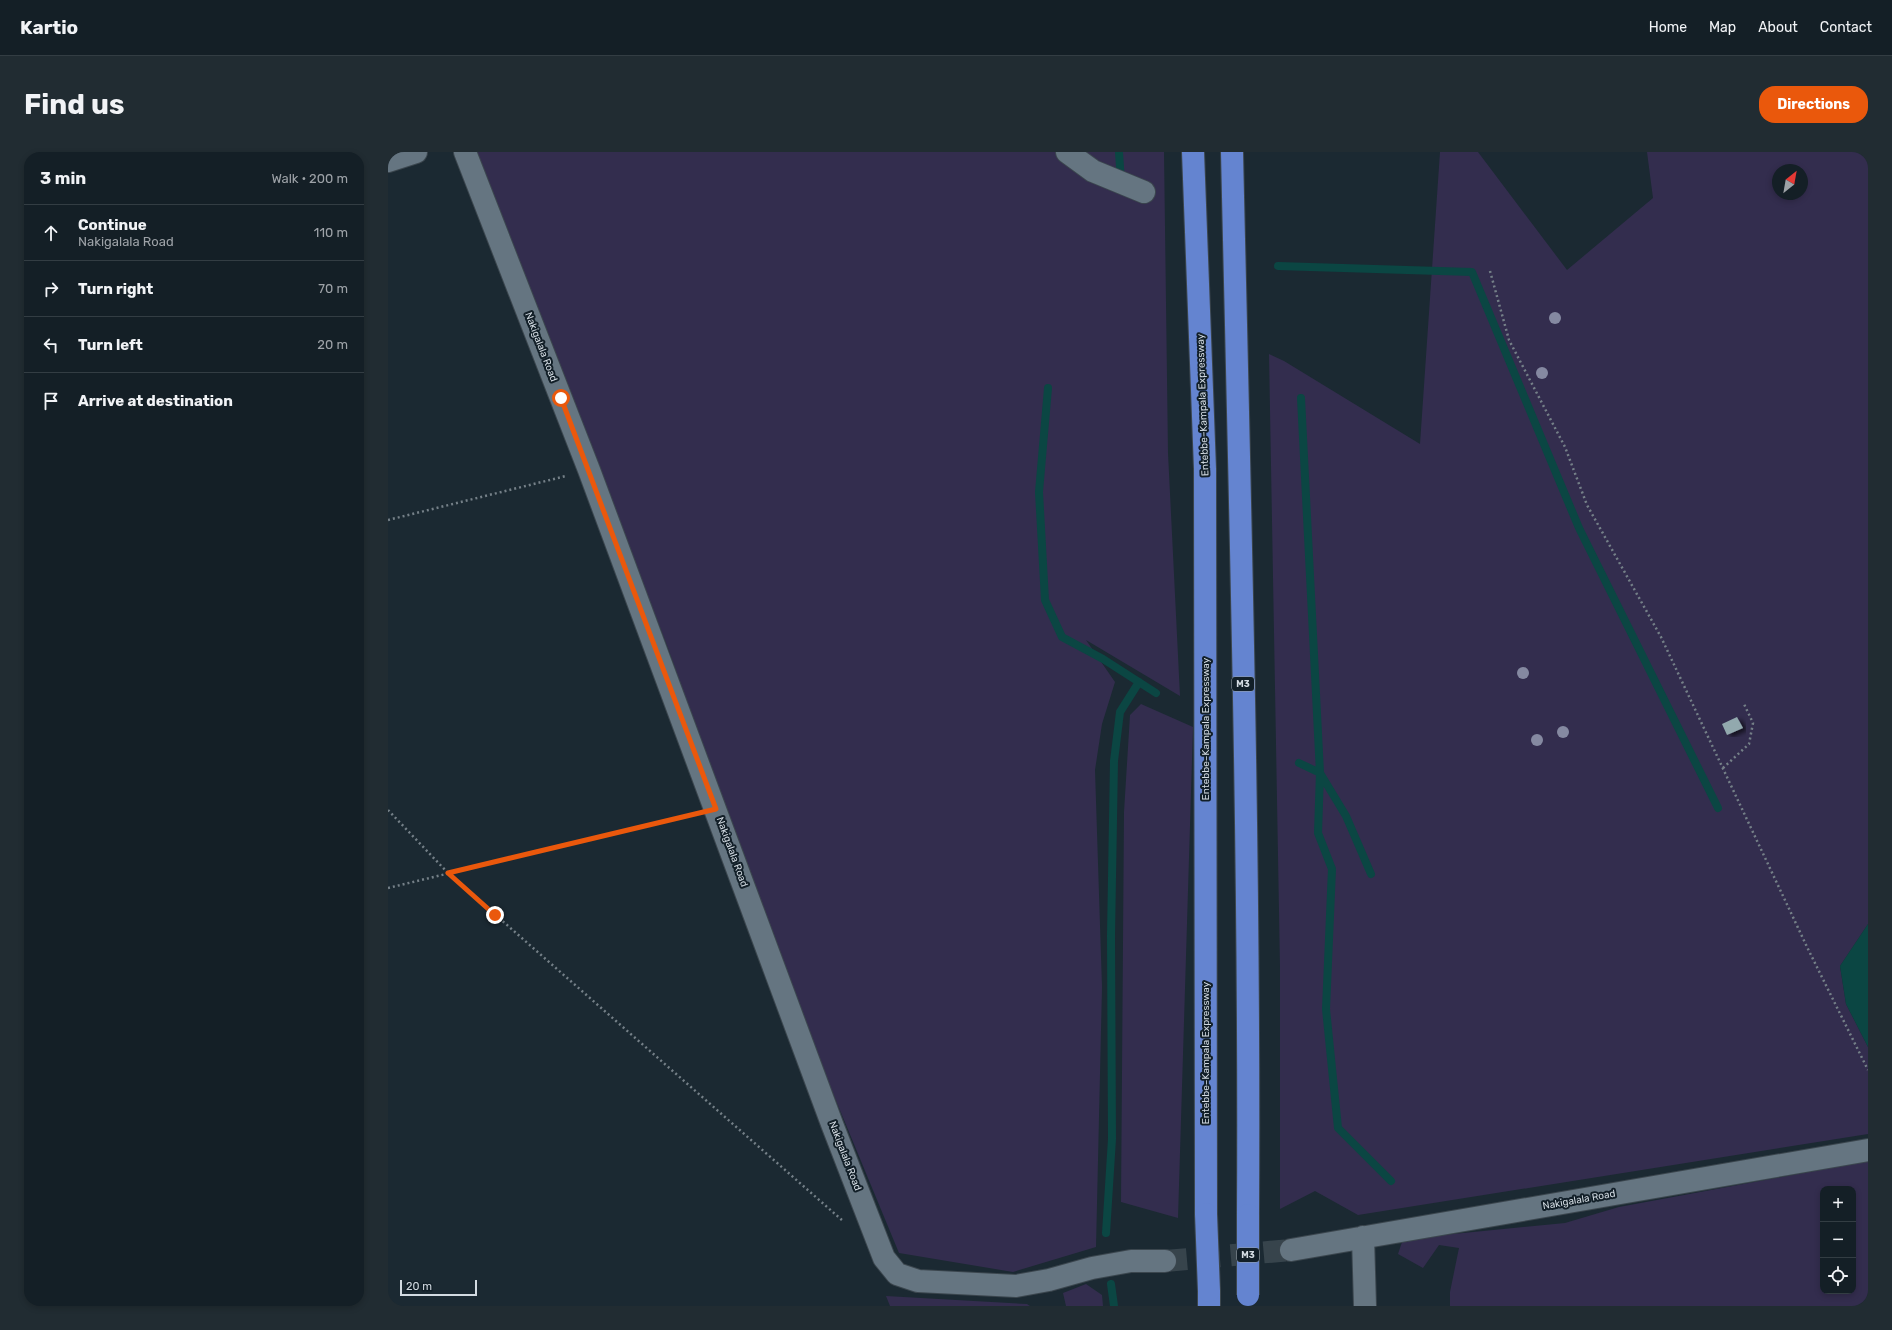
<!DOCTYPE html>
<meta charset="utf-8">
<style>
:root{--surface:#141f26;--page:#212c32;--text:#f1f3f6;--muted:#9da2a7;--line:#333d43;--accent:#ea580c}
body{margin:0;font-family:Rubik,sans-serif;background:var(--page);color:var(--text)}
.controls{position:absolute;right:12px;bottom:12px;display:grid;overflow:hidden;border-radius:8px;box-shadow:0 2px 6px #0003}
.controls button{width:36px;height:36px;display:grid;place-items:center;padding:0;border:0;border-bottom:1px solid var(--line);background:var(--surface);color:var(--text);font:20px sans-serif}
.compass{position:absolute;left:1384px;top:12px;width:36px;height:36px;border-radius:50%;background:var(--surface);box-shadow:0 2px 6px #0003;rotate:31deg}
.scale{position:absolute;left:12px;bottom:10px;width:77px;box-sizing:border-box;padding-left:4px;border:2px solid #d3dbe2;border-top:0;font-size:11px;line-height:14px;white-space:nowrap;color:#d3dbe2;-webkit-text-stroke:3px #121f28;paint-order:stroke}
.stop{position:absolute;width:12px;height:12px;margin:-9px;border:3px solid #ea580c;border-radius:50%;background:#fff}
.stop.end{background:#ea580c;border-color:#fff;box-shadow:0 1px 4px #0008}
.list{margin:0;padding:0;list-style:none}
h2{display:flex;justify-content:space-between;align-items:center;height:52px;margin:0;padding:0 16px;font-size:17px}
h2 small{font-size:13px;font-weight:400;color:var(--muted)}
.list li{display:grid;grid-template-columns:26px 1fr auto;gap:12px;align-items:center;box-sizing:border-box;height:56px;padding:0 16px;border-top:1px solid var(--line)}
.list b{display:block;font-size:15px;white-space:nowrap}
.list p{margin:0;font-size:13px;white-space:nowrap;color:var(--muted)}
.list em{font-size:13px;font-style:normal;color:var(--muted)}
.icon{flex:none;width:22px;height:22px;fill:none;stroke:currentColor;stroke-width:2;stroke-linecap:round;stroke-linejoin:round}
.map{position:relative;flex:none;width:1480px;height:1154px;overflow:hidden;border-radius:16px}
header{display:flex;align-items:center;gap:24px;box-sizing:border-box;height:56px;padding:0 20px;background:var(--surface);border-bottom:1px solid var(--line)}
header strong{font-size:19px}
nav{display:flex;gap:22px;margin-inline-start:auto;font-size:14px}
.intro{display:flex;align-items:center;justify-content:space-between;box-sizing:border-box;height:96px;padding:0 24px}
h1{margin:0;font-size:28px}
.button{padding:10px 18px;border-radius:16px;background:var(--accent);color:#fff;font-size:14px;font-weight:700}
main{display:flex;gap:24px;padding:0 24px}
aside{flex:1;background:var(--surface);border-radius:16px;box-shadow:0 2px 6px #0003}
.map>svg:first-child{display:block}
.green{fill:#332d4e;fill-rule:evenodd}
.water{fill:#0b4643}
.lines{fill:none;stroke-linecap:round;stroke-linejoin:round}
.stream{stroke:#0b4643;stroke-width:8}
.building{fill:#92a9ae;filter:url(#shadow)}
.minor-tunnel{stroke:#37444c;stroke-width:22;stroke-dasharray:22 11;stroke-linecap:butt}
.minor-casing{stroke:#3b464e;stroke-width:24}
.highway-casing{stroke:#3b464e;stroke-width:24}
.path{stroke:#758088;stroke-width:2.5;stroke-dasharray:2 3;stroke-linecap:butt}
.minor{stroke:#657581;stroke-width:22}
.highway{stroke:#6484d0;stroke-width:22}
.highway-bridge-casing{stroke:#3b464e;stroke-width:24;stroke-linecap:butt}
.highway-bridge{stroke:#6484d0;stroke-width:22}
.tree{fill:#8589a1}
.route{stroke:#ea580c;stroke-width:5}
.labels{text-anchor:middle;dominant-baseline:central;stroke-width:4;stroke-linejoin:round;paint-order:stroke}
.shield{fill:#121f28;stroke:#99a3aa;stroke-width:1}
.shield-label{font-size:9px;font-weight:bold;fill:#d3dbe2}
.street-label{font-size:10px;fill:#d3dbe2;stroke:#121f28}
</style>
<header>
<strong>Kartio</strong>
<nav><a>Home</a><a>Map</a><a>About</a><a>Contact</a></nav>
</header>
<div class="intro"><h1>Find us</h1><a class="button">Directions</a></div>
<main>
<aside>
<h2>3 min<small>Walk · 200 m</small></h2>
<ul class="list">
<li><svg class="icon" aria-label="ahead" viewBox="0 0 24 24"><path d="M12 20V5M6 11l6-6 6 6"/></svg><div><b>Continue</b><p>Nakigalala Road</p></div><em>110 m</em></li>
<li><svg class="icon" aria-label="right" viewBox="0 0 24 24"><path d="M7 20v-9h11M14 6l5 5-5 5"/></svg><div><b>Turn right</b></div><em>70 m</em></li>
<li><svg class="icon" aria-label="left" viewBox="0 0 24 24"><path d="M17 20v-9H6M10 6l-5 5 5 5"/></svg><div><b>Turn left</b></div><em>20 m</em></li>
<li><svg class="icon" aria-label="arrive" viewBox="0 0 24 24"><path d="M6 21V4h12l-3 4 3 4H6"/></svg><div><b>Arrive at destination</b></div></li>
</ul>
</aside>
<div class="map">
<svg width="1480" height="1154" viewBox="0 0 1480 1154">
<defs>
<filter id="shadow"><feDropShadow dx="4.5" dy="2.5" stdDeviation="2" flood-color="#0009"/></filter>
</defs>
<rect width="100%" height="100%" fill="#1b2932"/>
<path class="green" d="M80 0H776L780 301 792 544 698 488 727 530 714 572 707 618 714 835 708 1095 625 1120 511 1101 406 847 372 760 280 496 180 239Z
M1052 0H1090L1179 118 1265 46 1259 0H1480V772L1452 814 1458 852 1480 895V982L970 1063 927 1039 892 1057V815L881 202 896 209 1032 292ZM1390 18H1414V42H1390Z
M753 552 805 575 790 1066 733 1050 736 660 742 563Z
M1480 1009V1154H1062V1140L1071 1096 1051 1093 1035 1116 1010 1102 1015 1087 1177 1071 1231 1055ZM1435 1037H1465V1139H1435Z
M698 1132 714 1143 715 1154H678L675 1141Z
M498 1144 639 1152 642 1154H502Z"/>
<path class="water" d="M1480 772V895L1458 852 1452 814Z"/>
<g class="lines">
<path class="stream" d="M731 0 733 30
M890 114 1084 120 1191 376 1330 656
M660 236 651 340 657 448 674 485 715 507 768 541
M913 246 932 621 930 681 944 717 938 857 950 976 1003 1029
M911 611 932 621 958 664 983 722
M718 1081 724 987 723 784 726 609 732 560 751 530
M723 1132 726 1154"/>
</g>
<path class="building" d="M1349 565 1355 576 1339 583 1334 572Z"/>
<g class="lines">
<path class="minor-tunnel" d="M777 1109 903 1098"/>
<g class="minor-casing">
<path id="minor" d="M77 0 201 318 444 972 496 1106 509 1122 530 1129 628 1134 661 1128 704 1116 743 1109H777
M679 0 705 19 756 40
M0 9 28 0
M975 1085 977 1154
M903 1098 1480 998"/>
</g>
<g class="highway-casing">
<path id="highway" d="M805 0 817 317 818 1062
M844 0C852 354 862 709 860 1063
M821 1154V1139"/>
</g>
<path class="path" d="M1102 119 1121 188 1177 295 1199 353 1273 485 1420 797 1480 918
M0 368 178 324
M1335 616 1361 592 1365 571 1356 552
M0 658 60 721 455 1069
M0 736 303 663"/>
<use href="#minor" class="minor"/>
<use href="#highway" class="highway"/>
<g class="highway-bridge-casing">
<path id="highway-bridge" d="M818 1062 821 1139
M860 1143V1063"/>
</g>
<use href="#highway-bridge" class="highway-bridge"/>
</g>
<g class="tree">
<circle cx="1167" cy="166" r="6"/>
<circle cx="1154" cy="221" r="6"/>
<circle cx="1135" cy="521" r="6"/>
<circle cx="1175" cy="580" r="6"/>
<circle cx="1149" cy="588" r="6"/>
</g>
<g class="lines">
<path class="route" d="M107 763 60 721 328 657 173 246"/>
</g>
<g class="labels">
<g class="shield">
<rect x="844" y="525" width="22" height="14" rx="3"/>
<rect x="849" y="1096" width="22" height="14" rx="3"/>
</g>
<g class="shield-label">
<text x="855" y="532">M3</text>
<text x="860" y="1103">M3</text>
</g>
<g class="street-label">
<text transform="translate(153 195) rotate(69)">Nakigalala Road</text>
<text transform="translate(815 253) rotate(-92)">Entebbe–Kampala Expressway</text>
<text transform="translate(818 577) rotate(-90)">Entebbe–Kampala Expressway</text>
<text transform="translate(344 700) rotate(70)">Nakigalala Road</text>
<text transform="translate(818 901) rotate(-90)">Entebbe–Kampala Expressway</text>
<text transform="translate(457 1004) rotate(69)">Nakigalala Road</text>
<text transform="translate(1191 1048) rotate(-10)">Nakigalala Road</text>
</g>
</g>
</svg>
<div class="controls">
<button>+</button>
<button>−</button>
<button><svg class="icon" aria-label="locate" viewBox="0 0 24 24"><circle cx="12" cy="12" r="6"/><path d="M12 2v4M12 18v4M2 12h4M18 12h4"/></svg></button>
</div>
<svg class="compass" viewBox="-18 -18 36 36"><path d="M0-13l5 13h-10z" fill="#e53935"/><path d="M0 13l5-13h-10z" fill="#9da2a7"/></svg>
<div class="scale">20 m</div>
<div class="stop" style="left:173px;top:246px"></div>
<div class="stop end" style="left:107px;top:763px"></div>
</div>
</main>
